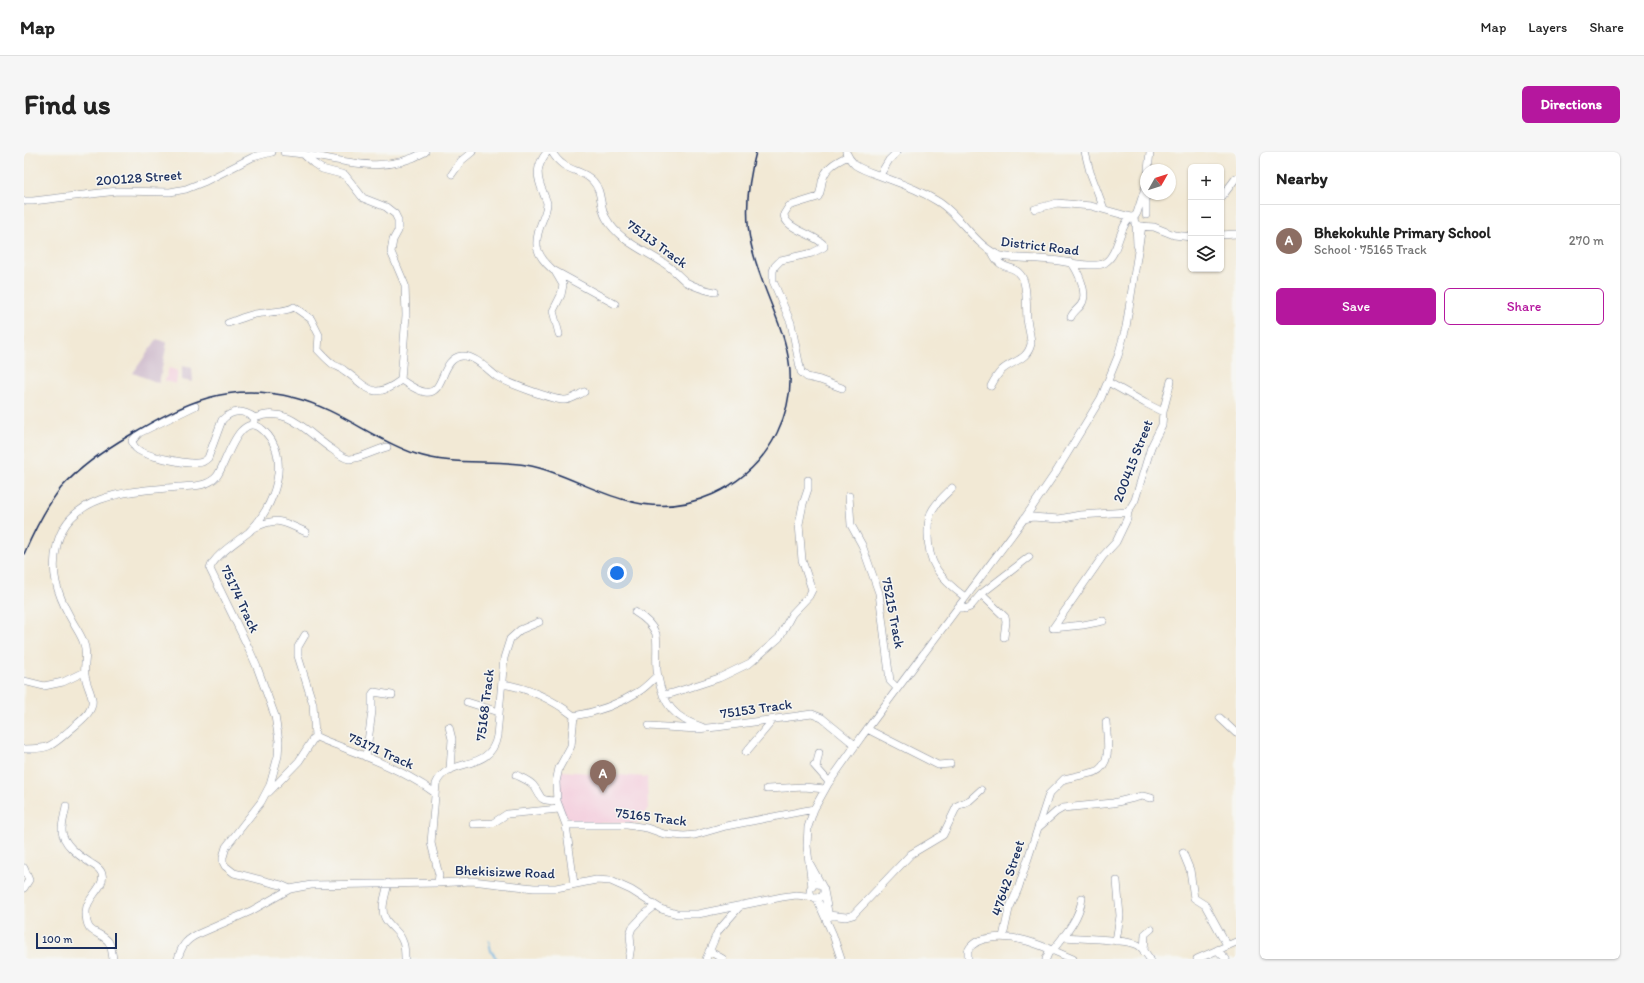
<!DOCTYPE html>
<meta charset="utf-8">
<style>
:root{--surface:#fff;--page:#f6f6f6;--text:#222;--muted:#767676;--line:#e0e0e0;--accent:#b5179e}
body{margin:0;font-family:Itim,sans-serif;background:var(--page);color:var(--text)}
.controls{position:absolute;right:12px;top:12px;display:grid;overflow:hidden;border-radius:6px;box-shadow:0 1px 3px #0004}
.controls button{width:36px;height:36px;display:grid;place-items:center;padding:0;border:0;border-bottom:1px solid var(--line);background:var(--surface);color:var(--text);font:20px sans-serif}
.compass{position:absolute;left:1116px;top:12px;width:36px;height:36px;border-radius:50%;background:var(--surface);box-shadow:0 1px 3px #0004;rotate:51deg}
.scale{position:absolute;left:12px;bottom:10px;width:81px;box-sizing:border-box;padding-left:4px;border:2px solid #1b2f5e;border-top:0;font-size:11px;line-height:14px;white-space:nowrap;color:#1b2f5e;-webkit-text-stroke:3px #f6f6f2;paint-order:stroke}
.you{position:absolute;left:593px;top:421px;width:14px;height:14px;margin:-10px;border:3px solid #fff;border-radius:50%;background:#1a73e8;box-shadow:0 0 0 6px #1a73e833}
.badge{display:grid;place-items:center;width:26px;height:26px;border-radius:50%;background:var(--accent);color:#fff;font-size:13px;font-weight:700}
.pin{position:absolute;translate:-50% -33px;filter:drop-shadow(0 1px 2px #0008)}
.pin::after{content:'';position:absolute;top:21px;width:14px;height:12px;background:inherit;clip-path:polygon(0 0,100% 0,50% 100%)}
.list{margin:0;padding:0;list-style:none}
h2{display:flex;justify-content:space-between;align-items:center;height:52px;margin:0;padding:0 16px;font-size:17px}
h2 small{font-size:13px;font-weight:400;color:var(--muted)}
.list li{display:grid;grid-template-columns:26px 1fr auto;gap:12px;align-items:center;box-sizing:border-box;height:72px;padding:0 16px;border-top:1px solid var(--line)}
.list b{display:block;font-size:15px;white-space:nowrap}
.list p{margin:0;font-size:13px;white-space:nowrap;color:var(--muted)}
.list em{font-size:13px;font-style:normal;color:var(--muted)}
.actions{display:flex;gap:8px;padding:12px 16px}
.actions a{flex:1;padding:9px 0;border:1px solid var(--accent);border-radius:6px;text-align:center;font-size:14px;color:var(--accent)}
.actions .main{background:var(--accent);color:#fff}
.icon{flex:none;width:22px;height:22px;fill:none;stroke:currentColor;stroke-width:2;stroke-linecap:round;stroke-linejoin:round}
.map{position:relative;flex:none;width:1212px;height:807px;overflow:hidden;border-radius:6px}
header{display:flex;align-items:center;gap:24px;box-sizing:border-box;height:56px;padding:0 20px;background:var(--surface);border-bottom:1px solid var(--line)}
header strong{font-size:19px}
nav{display:flex;gap:22px;margin-inline-start:auto;font-size:14px}
.intro{display:flex;align-items:center;justify-content:space-between;box-sizing:border-box;height:96px;padding:0 24px}
h1{margin:0;font-size:28px}
.button{padding:10px 18px;border-radius:6px;background:var(--accent);color:#fff;font-size:14px;font-weight:700}
main{display:flex;gap:24px;padding:0 24px}
aside{flex:1;background:var(--surface);border-radius:6px;box-shadow:0 1px 3px #0004}
.map>svg:first-child{display:block}
.built{fill:#f4cfde}
.industrial{fill:#d0bdce}
.lines{fill:none;stroke-linecap:round;stroke-linejoin:round}
.stream{stroke:#6fb4e5;stroke-width:1.5}
.minor-casing{stroke:#868c9a;stroke-width:8}
.minor{stroke:#fff;stroke-width:7}
.rail{stroke:#1b2f5e;stroke-width:1.5}
.labels{text-anchor:middle;dominant-baseline:central;stroke-width:3;stroke-linejoin:round;paint-order:stroke}
.street-label{font-size:14px;fill:#1b2f5e;stroke:#f6f6f2}
</style>
<header>
<strong>Map</strong>
<nav><a>Map</a><a>Layers</a><a>Share</a></nav>
</header>
<div class="intro"><h1>Find us</h1><a class="button">Directions</a></div>
<main>
<div class="map">
<svg width="1212" height="807" viewBox="0 0 1212 807">
<rect width="100%" height="100%" fill="#f6f6f2"/>
<filter id="ink" filterUnits="userSpaceOnUse"><feTurbulence type="fractalNoise" baseFrequency=".025" numOctaves="2"/><feDisplacementMap in="SourceGraphic" scale="8" xChannelSelector="R" yChannelSelector="G"/><feConvolveMatrix kernelMatrix="1 2 1 2 8 2 1 2 1" color-interpolation-filters="sRGB"/></filter>
<filter id="wash" filterUnits="userSpaceOnUse"><feTurbulence type="fractalNoise" baseFrequency=".012" numOctaves="4" result="noise"/><feDisplacementMap in="SourceGraphic" scale="16" xChannelSelector="R" yChannelSelector="G"/><feGaussianBlur stdDeviation="0.9" result="paint"/><feColorMatrix in="noise" values="0 0 0 0 0 0 0 0 0 0 0 0 0 0 0 0 0 1.4 0 .05"/><feComposite in="paint" operator="in"/></filter>
<g filter="url(#wash)">
<rect width="100%" height="100%" fill="#f2e9d5"/>
<path class="built" d="M145 216 154 219 152 232 141 229Z
M537 619 623 625 624 656 614 671H548L538 659 535 652V629Z"/>
<path class="industrial" d="M133 187 143 191 135 231 109 221Z
M158 214 168 216 169 230 158 228Z"/>
<g class="lines">
<path class="stream" d="M465 789 467 799 473 807"/>
</g>
</g>
<g filter="url(#ink)">
<g class="lines">
<g class="minor-casing">
<path id="minor" d="M260 0C309 3 354 27 401 0
M523 0C512 14 512 24 519 40 520 44 522 47 523 51 523 57 520 64 518 69 509 92 511 102 529 118L591 152
M528 0C541 22 556 15 569 29 579 40 575 54 582 66 595 89 620 98 641 112 649 117 655 124 662 130 671 135 681 138 691 140
M822 0C824 5 827 9 831 13 840 19 852 22 862 26 879 32 897 39 913 49 937 63 951 95 977 104 993 107 1010 106 1026 108 1041 109 1057 114 1072 113 1076 113 1080 112 1083 109 1096 99 1095 68 1111 64
M1061 0 1066 20 1080 57
M1124 18 1126 0
M428 22 437 9 448 0
M856 23 865 8 873 0
M1122 33 1113 61 1110 66 1111 72 1116 74 1130 75 1150 83 1167 85
M1197 46 1212 26
M0 49H9L93 39 146 40 162 37 182 29 229 5 248 0
M1011 57 1033 51 1067 54 1107 65
M1122 63V40
M1112 72 1113 93
M1197 83 1212 82
M532 121 539 133 537 143 529 159 535 182
M1047 165C1049 160 1054 157 1057 153 1065 142 1054 119 1047 110
M204 171C213 168 222 164 231 162 242 160 263 160 270 155L287 167 295 183 294 198C299 203 304 209 310 213 314 215 318 216 321 219 344 235 348 250 377 228L382 163 381 133 367 100 369 88 374 79V68L371 62 362 55 339 46 321 23 298 17 289 11 279 2
M377 228C384 232 393 239 401 240 421 244 416 206 438 204 450 203 463 217 472 224 481 230 531 249 541 248 547 248 554 243 560 240
M1084 230 1121 251 1139 260
M967 234C970 228 973 223 978 218 989 208 1003 209 1007 192 1007 184 1004 175 1003 167 1002 156 1004 130 996 122 987 111 978 121 968 100
M818 236 796 228 783 225 777 220 767 171 749 129V119L751 114 757 108 788 101 800 95V93C791 82 760 77 760 62L765 54 794 45C797 40 797 35 798 30 801 15 812 10 824 4
M171 254 115 281 108 289C109 292 111 296 113 297 120 304 162 312 173 311 177 311 181 309 184 306L198 268C209 257 219 258 231 266L229 273
M231 266C264 252 284 282 309 298 314 302 319 306 325 307 333 308 354 297 363 295
M928 336C922 342 914 349 909 357 905 363 904 371 904 378 903 411 915 426 941 445
M825 344 827 373 838 393 855 441 866 529 873 536
M1000 367 1008 365 1035 367 1056 363 1104 360 1111 348 1127 295 1138 273 1139 260 1147 229
M230 376C255 364 258 370 282 380
M957 442 981 465 982 470 980 485
M934 455 941 457 946 455 957 442 1005 405
M611 460C621 466 628 472 632 482 634 496 631 511 634 525 639 552 651 567 678 575
M1079 469 1059 473 1029 476 1079 404 1092 390 1103 367 1104 360
M0 529 20 534 39 530 60 520
M478 532C506 536 528 547 550 564 573 560 595 552 614 540 621 536 627 529 633 524
M639 543 649 541 695 526 726 511 755 486 768 462 785 444 788 438 778 408 775 372 779 352 784 337V328
M443 550 475 560
M1196 566 1212 581
M625 574 673 577 693 575 788 562 798 566 831 593
M425 575 428 587 426 618
M843 577 914 613 926 612
M291 584C302 590 314 593 325 598 352 608 388 624 411 641
M0 597C25 597 27 595 46 578 56 569 73 559 67 543 65 536 62 531 61 523 59 511 65 503 59 489 56 481 50 473 46 465 33 441 26 420 33 393 45 340 111 339 154 335 167 334 184 335 193 324 202 313 215 256 239 278 269 305 250 356 225 380 215 388 188 405 186 417L225 497 233 515 251 564 255 589 254 604 246 633 237 650 202 695 199 705V710L201 714 210 721 257 733 266 737
M722 600 749 568
M342 605 348 559V543L350 540 368 543
M790 613 805 630
M792 615 795 601
M492 623C498 626 504 628 509 633 520 646 511 648 533 649
M743 637 780 635 801 637
M245 640 275 609 291 584 289 552 274 504V495L281 483
M42 654C41 662 38 670 38 678 38 691 55 704 65 710 70 714 76 715 78 722 82 735 62 745 62 760 62 784 73 777 84 789 88 794 88 802 89 807
M449 672 469 671 483 662 535 657
M542 673H603L623 676 640 682 660 684 671 683 702 674 790 657
M1015 675 1032 660 1039 656 1089 651 1118 644 1127 646
M1159 701 1166 718 1170 746 1181 753 1203 793
M786 712 798 734
M0 716 5 728 0 736
M364 731C362 742 356 756 361 766 363 770 367 774 371 778 380 787 381 795 381 807
M414 731 415 723 407 691 412 632C424 603 466 622 473 584L480 506 486 487 496 478 515 470
M550 732 542 673 533 649 532 630 535 616 547 594 550 564
M786 739a7 7 0 1 1 14 0a7 7 0 1 1-14 0Z
M788 735 783 694 784 675 790 657 804 632 838 584 1000 367 1032 320 1077 246 1094 204 1102 175 1118 74
M800 739 805 765
M792 745 809 783 817 807
M804 763 822 765 829 763 887 702 919 683 933 654 946 648 957 638
M979 785 985 757 994 737 1025 642 1040 627 1071 620C1089 612 1083 586 1082 570
M1039 785C1053 786 1104 787 1114 793 1119 796 1123 803 1126 807
M1092 789 1096 764 1093 729
M1193 798 1202 807
M685 799 699 807
M1028 799C1041 783 1056 766 1058 746
M1120 800 1121 782 1127 777
M154 807C157 795 161 789 172 783L227 759 266 737 287 733 414 731 448 729 510 736H532L572 728 587 729 607 738 637 757 653 762H674L758 745 772 743 791 745
M605 807 607 794 606 782 608 776 621 762 631 754
M682 807 694 779 717 753
M944 807V799C948 790 957 787 967 786 997 782 1022 796 1049 807
M1022 807 1026 797
M1173 807 1212 790"/>
</g>
<use href="#minor" class="minor"/>
<path class="rail" d="M0 402C10 379 21 356 37 336 57 314 80 298 106 283 161 250 205 229 271 246 315 257 350 288 392 302 428 314 466 307 502 313 536 319 567 339 601 348 661 366 725 337 753 281 789 207 742 161 727 92 720 61 724 30 732 0"/>
</g>
</g>
<g class="labels">
<g class="street-label">
<text transform="translate(115 26) rotate(-4)">200128 Street</text>
<text transform="translate(633 92) rotate(36)">75113 Track</text>
<text transform="translate(1016 94) rotate(7)">District Road</text>
<text transform="translate(1109 309) rotate(-69)">200415 Street</text>
<text transform="translate(216 447) rotate(65)">75174 Track</text>
<text transform="translate(869 461) rotate(79)">75215 Track</text>
<text transform="translate(461 553) rotate(-83)">75168 Track</text>
<text transform="translate(732 557) rotate(-8)">75153 Track</text>
<text transform="translate(357 599) rotate(24)">75171 Track</text>
<text transform="translate(627 665) rotate(7)">75165 Track</text>
<text transform="translate(481 720) rotate(2)">Bhekisizwe Road</text>
<text transform="translate(984 726) rotate(-72)">47642 Street</text>
</g>
</g>
</svg>
<div class="controls">
<button>+</button>
<button>−</button>
<button><svg class="icon" aria-label="layers" viewBox="0 0 24 24"><path d="M12 4l9 5-9 5-9-5zM3 14l9 5 9-5"/></svg></button>
</div>
<svg class="compass" viewBox="-18 -18 36 36"><path d="M0-13l5 13h-10z" fill="#e53935"/><path d="M0 13l5-13h-10z" fill="#767676"/></svg>
<div class="scale">100 m</div>
<div class="you"></div>
<div class="pin badge" style="left:579px;top:641px;background:#8d6e63">A</div>
</div>
<aside>
<h2>Nearby<small></small></h2>
<ul class="list">
<li><span class="badge" style="background:#8d6e63">A</span><div><b>Bhekokuhle Primary School</b><p>School · 75165 Track</p></div><em>270 m</em></li>
</ul>
<div class="actions"><a class="main">Save</a><a>Share</a></div>
</aside>
</main>
